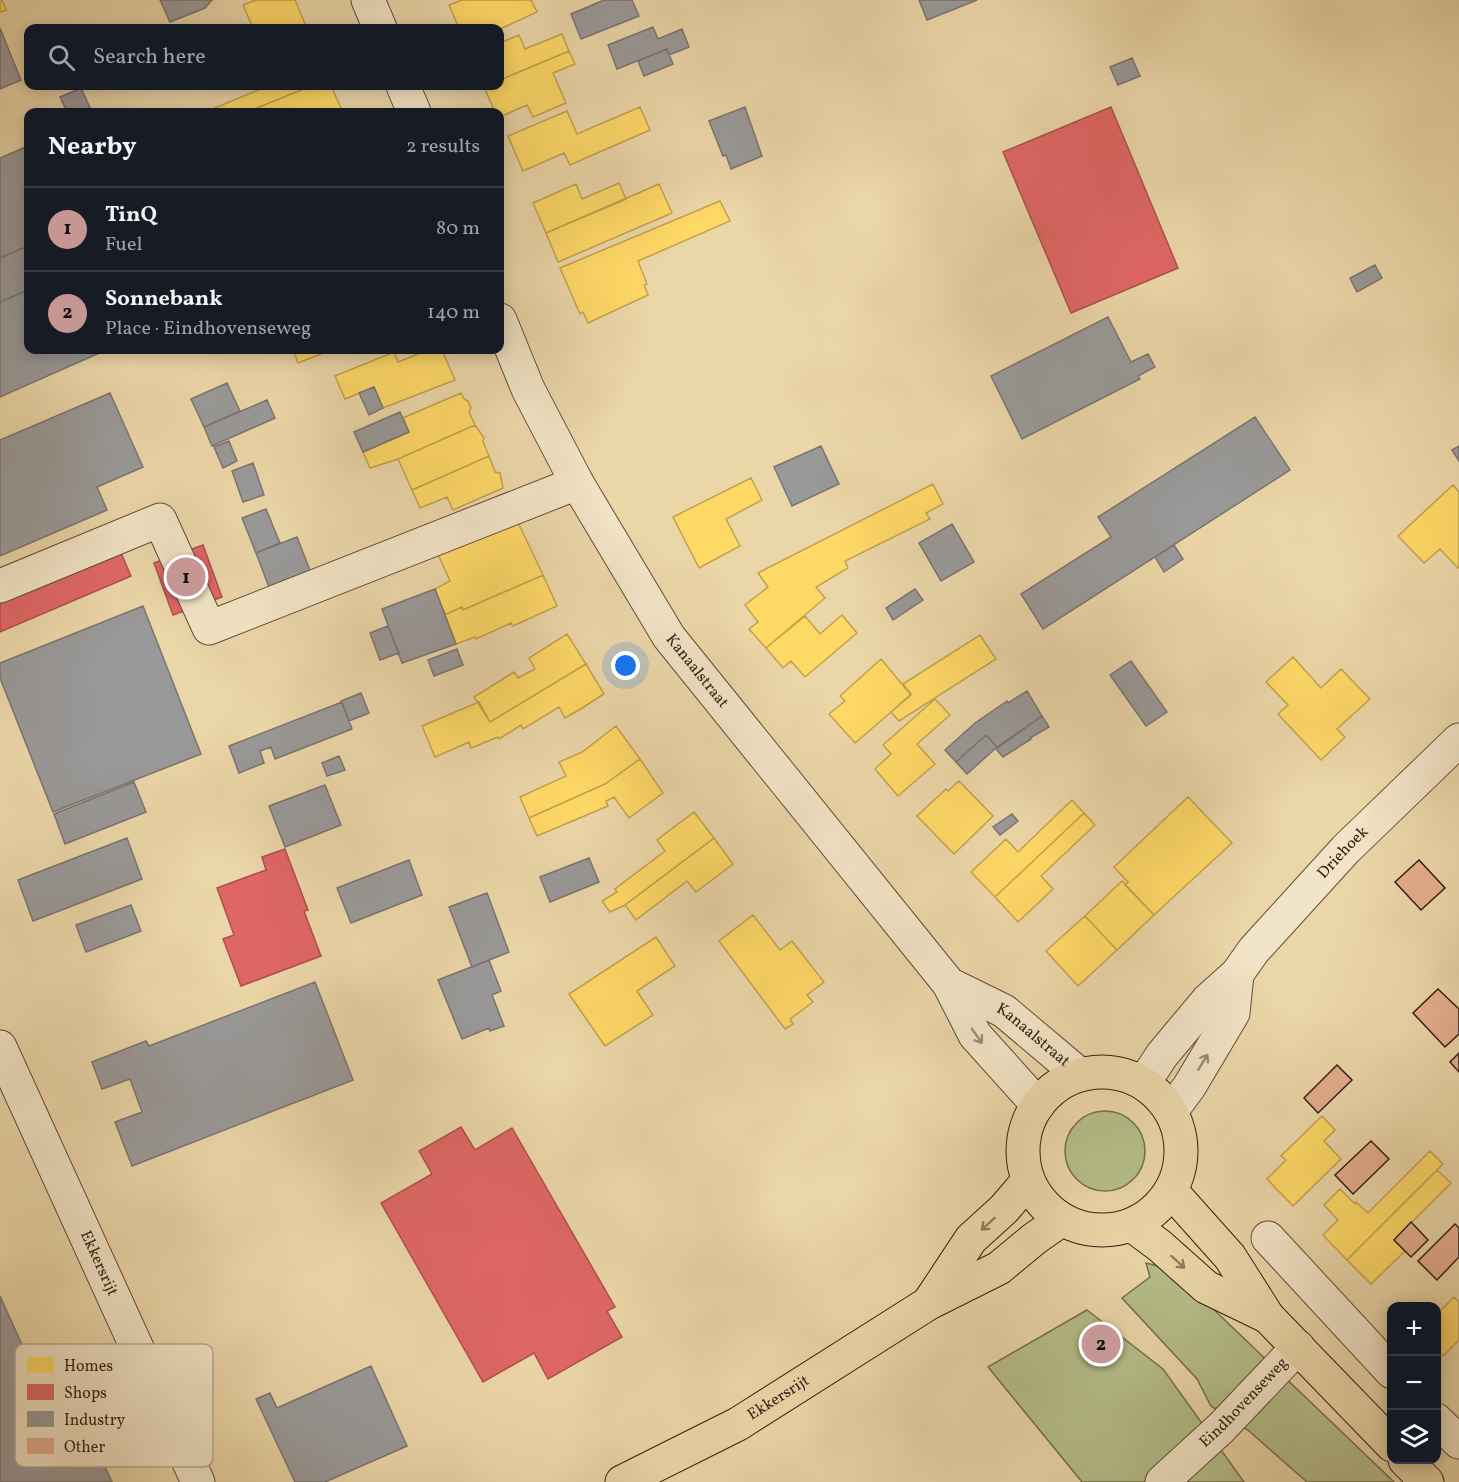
<!DOCTYPE html>
<meta charset="utf-8">
<style>
:root{--surface:#171b24;--page:#242831;--text:#f1f3f6;--muted:#9ea1a6;--line:#363941;--accent:#c59692}
body{margin:0;font-family:Vollkorn,serif;background:var(--page);color:var(--text)}
.controls{position:absolute;right:18px;bottom:18px;display:grid;overflow:hidden;border-radius:12px;box-shadow:0 3px 15px #0003}
.controls button{width:54px;height:54px;display:grid;place-items:center;padding:0;border:0;border-bottom:2px solid var(--line);background:var(--surface);color:var(--text);font:30px sans-serif}
.you{position:absolute;left:626px;top:666px;width:21px;height:21px;margin:-15px;border:4px solid #fff;border-radius:50%;background:#1a73e8;box-shadow:0 0 0 9px #1a73e833}
.badge{display:grid;place-items:center;width:39px;height:39px;border-radius:50%;background:var(--accent);color:#111;font-size:20px;font-weight:700}
.pin{position:absolute;translate:-50% -50%;border:3px solid #fff;box-shadow:0 2px 6px #0006}
.list{margin:0;padding:0;list-style:none}
h2{display:flex;justify-content:space-between;align-items:center;height:78px;margin:0;padding:0 24px;font-size:26px}
h2 small{font-size:20px;font-weight:400;color:var(--muted)}
.list li{display:grid;grid-template-columns:39px 1fr auto;gap:18px;align-items:center;box-sizing:border-box;height:84px;padding:0 24px;border-top:2px solid var(--line)}
.list b{display:block;font-size:22px;white-space:nowrap}
.list p{margin:0;font-size:20px;white-space:nowrap;color:var(--muted)}
.list em{font-size:20px;font-style:normal;color:var(--muted)}
.icon{flex:none;width:33px;height:33px;fill:none;stroke:currentColor;stroke-width:2;stroke-linecap:round;stroke-linejoin:round}
.map{position:relative;flex:none;width:1459px;height:1482px;overflow:hidden}
.search{position:absolute;background:var(--surface);box-shadow:0 3px 15px #0003;left:24px;top:24px;width:480px;height:66px;display:flex;align-items:center;gap:15px;box-sizing:border-box;padding:0 21px;border-radius:12px;color:var(--muted);font-size:22px}
.panel{position:absolute;background:var(--surface);box-shadow:0 3px 15px #0003;left:24px;top:108px;width:480px;height:246px;border-radius:12px}
.map>svg:first-child{display:block}
.grass{fill:#b5be8a;stroke:#746e4f;stroke-width:1.5}
.homes{fill:#ffd966;stroke:#c2a14d;stroke-width:1.5}
.shops{fill:#e06666;stroke:#ac504d;stroke-width:1.5}
.industry{fill:#999;stroke:#7b7471;stroke-width:1.5}
.building{fill:#e5ae8e;stroke:#341d14;stroke-width:1.5}
.lines{fill:none;stroke-linecap:round;stroke-linejoin:round}
.minor-casing{stroke:#624b39;stroke-width:35}
.major-casing{stroke:#341d14;stroke-width:35}
.minor{stroke:#f2e4c6;stroke-width:33}
.major{stroke:#ebd6a8;stroke-width:33}
.oneway{stroke:#9c8a76}
.oneway2{stroke:#907a5e}
.labels{text-anchor:middle;dominant-baseline:central;stroke-width:6;stroke-linejoin:round;paint-order:stroke}
.street-label{font-size:16px;fill:#341d14;stroke:#f2e4c6}
.key{fill:#f2e4c6;stroke:#b9a891;stroke-width:1.5}
.key-label{font-size:16px;fill:#341d14}
</style>
<div class="map">
<svg width="1459" height="1482" viewBox="0 0 1459 1482">
<rect width="100%" height="100%" fill="#ebd6a8"/>
<filter id="stains"><feTurbulence type="fractalNoise" baseFrequency=".00333" numOctaves="4"/><feColorMatrix values="0 0 0 0 .2 0 0 0 0 .09 0 0 0 0 .02 0 0 0 .5 -.17"/></filter>
<radialGradient id="worn" r=".72"><stop offset=".6" stop-color="#630" stop-opacity="0"/><stop offset="1" stop-color="#630" stop-opacity=".3"/></radialGradient>
<path class="grass" d="M1065 1151a40 40 0 1 1 80 0a40 40 0 1 1-80 0Z
M1146 1263 1166 1268 1207 1303 1394 1482H1307L1248 1430 1211 1406 1197 1379 1122 1298 1150 1277Z
M1087 1310 1163 1369 1244 1482H1082L988 1367Z"/>
<path class="homes" d="M0 0H2L6 10 0 12Z
M256 0H295L307 28H253L243 5Z
M462 0H531L537 12 500 29 459 28 449 5Z
M562 34 569 51 500 80V43L519 35 525 49Z
M569 51 575 64 553 73 566 103 533 117 527 105 500 117V112H495L484 87 500 86V80Z
M268 86H311L247 112H205Z
M311 86H331L341 108 331 112H247Z
M640 107 650 130 570 165 564 153 523 171 508 136 567 111 577 134Z
M619 183 626 199 546 233 533 203 576 184 582 199Z
M659 184 672 213 558 262 546 233Z
M720 201 730 221 638 261 647 284 644 285 648 295 588 323 583 312 580 314 560 268Z
M293 350H331L298 363Z
M428 350H442L455 380 383 408 374 387 345 399 335 376 394 352 398 362Z
M461 393 464 399 468 401 471 408 469 412 475 425 398 459 370 468 363 452 409 432 403 418Z
M475 425 484 438 483 442 489 456 412 490 398 459Z
M489 456 495 472 500 473 503 488 453 510 447 497 420 508 412 490Z
M751 478 762 500 726 519 740 546 699 568 673 517Z
M933 484 943 504 926 513 930 519 845 561 848 568 816 587 825 598 766 648 749 629 758 622 745 605 768 587 758 573Z
M1453 485 1459 492V567L1458 568 1440 549 1424 563 1398 536Z
M515 516 543 575 463 610 462 607 447 614 444 612 435 589 450 581 437 552Z
M543 575 557 606 513 626 511 623 476 639 475 637 456 644 444 612 447 614 462 607 463 610Z
M842 615 857 633 805 677 791 661 783 668 766 648 805 616 820 634Z
M567 634 586 664 490 722 474 697 514 672 518 678 535 669 529 658Z
M980 635 996 659 899 721 891 712 911 694 903 684Z
M1293 657 1321 688 1341 669 1370 699 1337 729 1345 737 1321 760 1278 714 1288 705 1266 682Z
M881 659 911 695 855 743 829 714 845 701 840 696Z
M586 664 604 694 579 710 565 718 559 707 523 729 521 725 499 739 498 737 471 748 469 742 435 757 422 726 479 702 490 722Z
M935 699 950 715 917 744 935 764 898 796 875 769 891 754 883 745Z
M616 726 640 759 605 784 529 818 520 797 566 776 559 762 582 752Z
M640 759 663 793 629 818 614 797 606 801 608 806 537 836 529 818 605 784Z
M959 781 993 816 954 854 917 816 946 789 948 791Z
M1188 797 1232 843 1154 915 1125 885 1128 882 1114 867Z
M1072 800 1084 813 995 897 971 872 1006 839 1018 852Z
M694 812 714 838 625 905 610 912 602 901 617 892 615 889 665 851 657 840Z
M1084 813 1095 825 1041 876 1053 889 1018 922 995 897Z
M714 838 733 864 696 892 687 881 636 920 625 905Z
M1122 881 1154 915 1117 950 1085 916Z
M753 915 780 950 792 941 824 982 807 995 813 1002 790 1019 793 1024 785 1029 719 941Z
M1085 916 1117 950 1078 986 1046 951Z
M656 937 675 966 637 991 653 1015 605 1046 569 994Z
M1322 1116 1335 1130 1324 1141 1341 1159 1293 1206 1267 1179 1286 1160 1281 1156Z
M1430 1151 1443 1164 1347 1260 1323 1235 1338 1220 1324 1205 1340 1189 1355 1204 1356 1202 1368 1213Z
M1437 1170 1451 1183 1394 1240 1405 1251 1371 1284 1347 1260Z
M1454 1297 1459 1302V1340L1443 1356 1436 1350V1315Z"/>
<path class="shops" d="M1111 107 1178 268 1071 313 1003 152Z
M112 532 131 576 0 632V579Z
M203 545 222 597 173 615 154 563Z
M285 849 308 910 304 911 321 956 241 986 223 939 234 935 217 888 266 870 262 857Z
M461 1127 475 1150 512 1128 615 1307 607 1311 622 1337 548 1379 534 1353 483 1382 381 1203 432 1174 419 1151Z"/>
<path class="industry" d="M160 0H212L205 8 170 22Z
M604 0H632L639 16 581 39 571 14Z
M919 0H977L927 20Z
M653 27 658 39 682 29 689 47 669 55 667 49 617 69 608 45Z
M0 28 21 80 0 89Z
M667 49 673 64 644 76 638 61Z
M1132 58 1140 76 1118 85 1110 67Z
M81 88 92 112H67L60 97Z
M745 107 762 156 731 169 726 155 723 156 709 121Z
M28 146V246L0 258V158Z
M28 246V290L0 302V258Z
M1375 265 1382 278 1357 292 1350 278Z
M28 290V350H106L0 397V302Z
M1108 317 1131 362 1148 354 1155 367 1138 376 1140 379 1022 439 991 376Z
M227 383 240 411 204 427 191 399Z
M374 387 383 408 369 415 359 393Z
M110 393 143 467 97 487 107 510 0 556V440Z
M267 400 275 418 212 446 204 427Z
M400 412 409 432 363 452 354 432Z
M1255 417 1290 470 1043 629 1021 594 1111 537 1098 517Z
M229 441 237 461 223 468 214 447Z
M821 446 839 484 792 506 774 467Z
M1459 446V461L1452 450Z
M253 463 264 495 243 502 232 471Z
M266 509 280 543 256 553 242 518Z
M952 524 974 562 941 581 919 543Z
M297 537 313 578 272 595 256 553Z
M1174 545 1183 559 1164 572 1155 557Z
M435 589 456 644 402 663 382 609Z
M915 589 923 600 893 620 886 608Z
M143 606 201 754 53 812 0 678V663Z
M388 626 399 653 380 660 370 633Z
M457 649 463 665 434 676 428 660Z
M1131 661 1167 712 1146 726 1110 675Z
M1027 691 1042 716 997 747 986 735 956 762 945 750 975 723 1007 701 1008 703Z
M361 693 369 713 349 721 341 701Z
M342 702 352 729 275 759 271 747 260 751 264 763 239 773 229 746Z
M1042 716 1049 727 1030 738 1031 739 1003 757 996 749Z
M986 735 997 747 967 774 956 762Z
M339 756 345 770 327 776 322 763Z
M134 782 146 812 65 844 54 814Z
M325 785 341 825 285 847 269 806Z
M1012 814 1018 821 1000 835 993 827Z
M127 838 142 879 33 921 18 880Z
M589 858 599 882 550 902 540 877Z
M409 860 422 895 351 923 337 888Z
M487 893 509 952 472 967 449 907Z
M131 905 141 931 86 952 76 925Z
M489 960 501 991 492 995 504 1026 490 1031 489 1028 462 1039 438 980Z
M315 982 353 1080 132 1166 115 1122 142 1112 130 1079 102 1089 92 1062 146 1041 149 1046Z
M0 1296 74 1460 97 1449 112 1482H0Z
M371 1366 407 1446 325 1482H295L256 1399 270 1393 277 1408Z"/>
<path class="building" d="M1419 860 1445 888 1421 910 1395 882Z
M1438 989 1459 1009V1034L1445 1047 1413 1013Z
M1459 1053V1072L1450 1062Z
M1337 1065 1352 1080 1318 1113 1304 1098Z
M1371 1141 1389 1159 1353 1194 1335 1175Z
M1411 1222 1428 1240 1411 1257 1394 1240Z
M1455 1224 1459 1228V1257L1437 1280 1418 1261Z"/>
<g class="lines">
<g class="minor-casing">
<g id="minor">
<path d="M368 0 380 28"/>
<path d="M403 86 414 112"/>
<path id="s1" d="M500 320 528 389 577 483 669 637 949 984 975 1035 1038 1105"/>
<path d="M0 586 160 520 209 628 577 483"/>
<path id="s2" d="M949 984 1004 1011 1080 1075"/>
<path id="s3" d="M0 1047 198 1482"/>
<path id="s4" d="M1145 1081 1162 1055 1208 1000 1237 974 1254 950 1346 849 1459 740"/>
<path d="M1171 1111 1189 1087 1233 1013 1237 974"/>
<path d="M1268 1238 1392 1372"/>
<path d="M1436 1420 1459 1442"/>
<path id="s5" d="M1162 1482 1221 1428 1298 1347"/>
</g>
</g>
<g class="major-casing">
<g id="major">
<circle cx="1102" cy="1151" r="79"/>
<path d="M1172 1192 1230 1257 1268 1317 1392 1445"/>
<path d="M1133 1226 1160 1246 1206 1287 1268 1317"/>
<path d="M930 1301 971 1239 1004 1209 1028 1181"/>
<path d="M1405 1460 1427 1482"/>
<path id="s6" d="M622 1482 738 1424 929 1303 999 1268 1034 1239 1061 1220"/>
</g>
</g>
<use href="#minor" class="minor"/>
<use href="#major" class="major"/>
</g>
<defs><path id="oneway-shaft" d="M-6 0H5M1.5-3L5.5 0L1.5 3" fill="none" stroke-width="1.6" stroke-linecap="round" stroke-linejoin="round" transform="scale(1.5)"/></defs>
<g class="oneway">
<use href="#oneway-shaft" transform="translate(977 1036) rotate(55)"/>
<use href="#oneway-shaft" transform="translate(1203 1062) rotate(-59)"/>
</g>
<g class="oneway2">
<use href="#oneway-shaft" transform="translate(988 1224) rotate(138)"/>
<use href="#oneway-shaft" transform="translate(1178 1262) rotate(42)"/>
</g>
<g class="labels">
<g class="street-label">
<text stroke="none"><textPath href="#s1" startOffset="404">Kanaalstraat</textPath></text>
<text stroke="none"><textPath href="#s4" startOffset="303">Driehoek</textPath></text>
<text stroke="none"><textPath href="#s2" startOffset="99">Kanaalstraat</textPath></text>
<text stroke="none"><textPath href="#s3" startOffset="238">Ekkersrijt</textPath></text>
<text stroke="none"><textPath href="#s6" startOffset="178">Ekkersrijt</textPath></text>
<text stroke="none"><textPath href="#s5" startOffset="114">Eindhovenseweg</textPath></text>
</g>
</g>
<rect x="15" y="1344" width="198" height="123" rx="9" class="key"/>
<rect x="27" y="1357" width="27" height="16" fill="#ffd966"/>
<rect x="27" y="1384" width="27" height="16" fill="#e06666"/>
<rect x="27" y="1411" width="27" height="16" fill="#999"/>
<rect x="27" y="1438" width="27" height="16" fill="#e5ae8e"/>
<g class="key-label">
<text x="64" y="1371">Homes</text>
<text x="64" y="1398">Shops</text>
<text x="64" y="1425">Industry</text>
<text x="64" y="1452">Other</text>
</g>
<rect width="100%" height="100%" filter="url(#stains)"/>
<rect width="100%" height="100%" fill="url(#worn)"/>
</svg>
<div class="controls">
<button>+</button>
<button>−</button>
<button><svg class="icon" aria-label="layers" viewBox="0 0 24 24"><path d="M12 4l9 5-9 5-9-5zM3 14l9 5 9-5"/></svg></button>
</div>
<div class="you"></div>
<div class="pin badge" style="left:186px;top:577px">1</div>
<div class="pin badge" style="left:1101px;top:1344px">2</div>
<div class="search"><svg class="icon" aria-label="search" viewBox="0 0 24 24"><circle cx="10" cy="10" r="6"/><path d="M15 15l6 6"/></svg>Search here</div>
<section class="panel">
<h2>Nearby<small>2 results</small></h2>
<ul class="list">
<li><span class="badge">1</span><div><b>TinQ</b><p>Fuel</p></div><em>80 m</em></li>
<li><span class="badge">2</span><div><b>Sonnebank</b><p>Place · Eindhovenseweg</p></div><em>140 m</em></li>
</ul>
</section>
</div>
